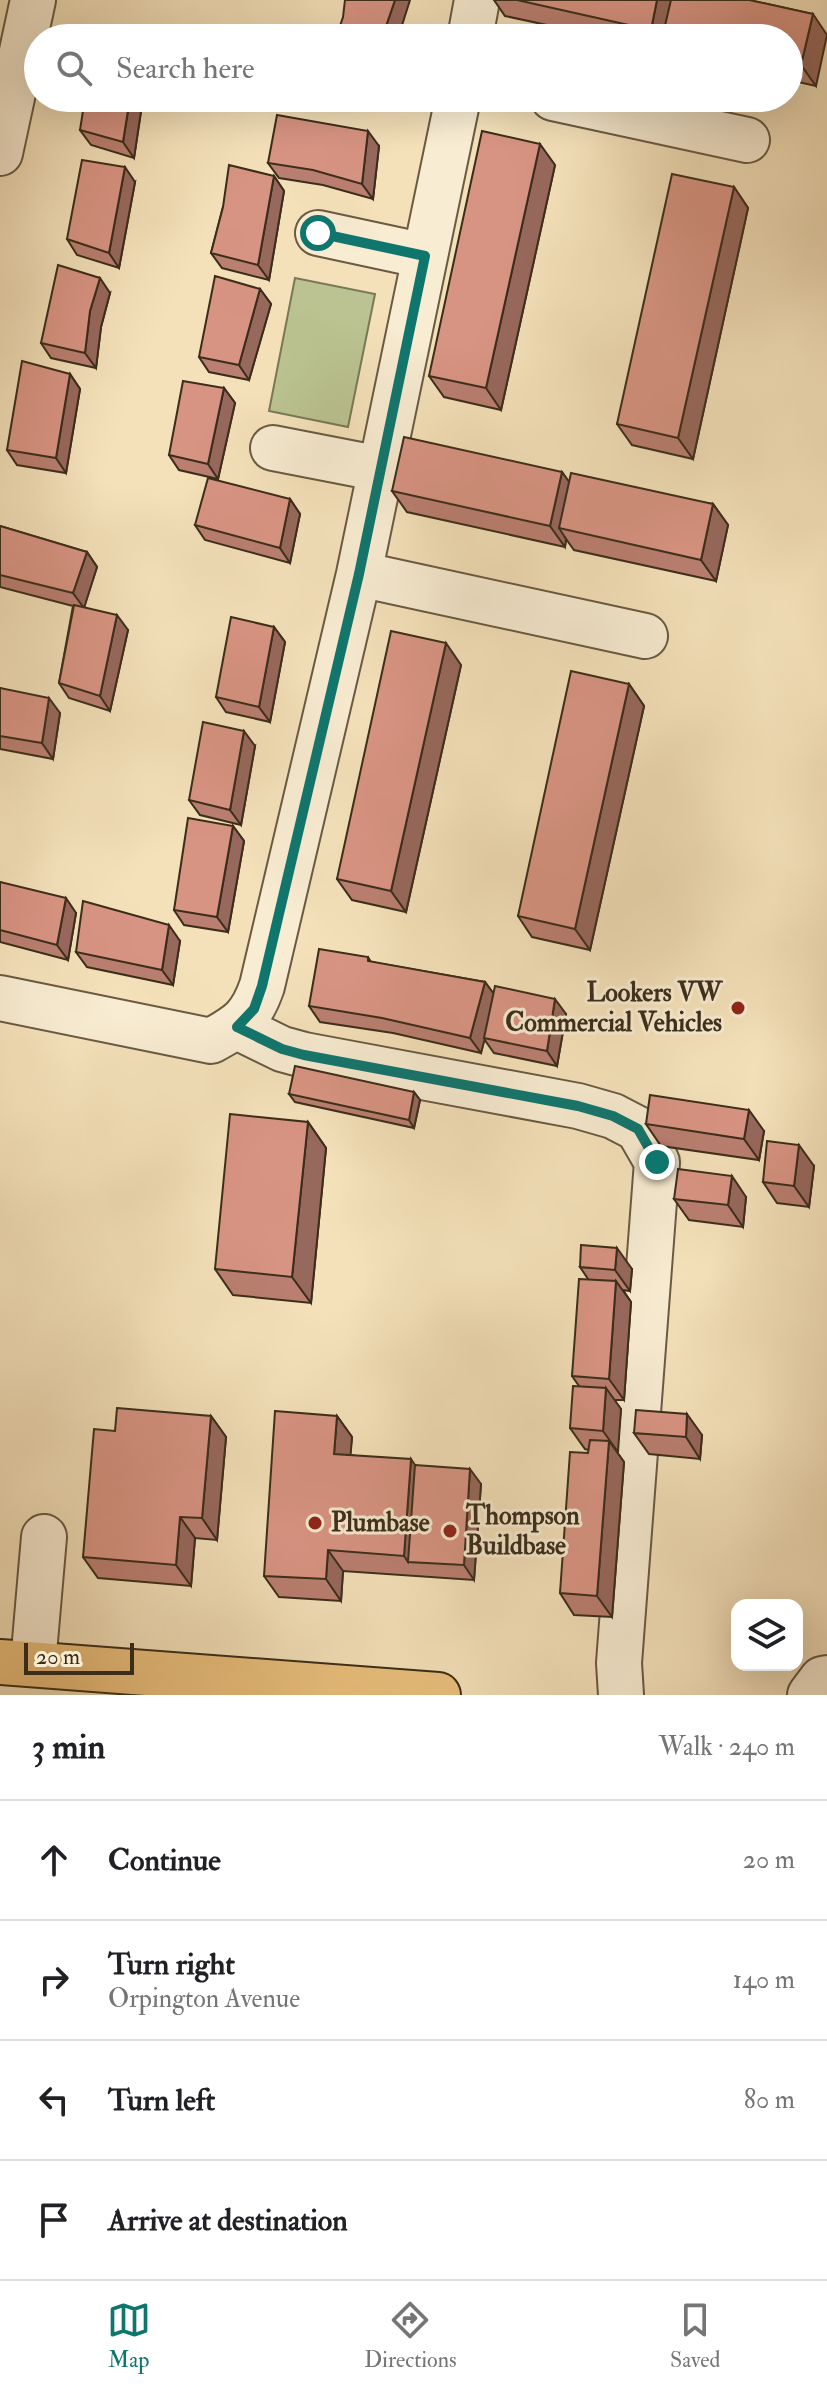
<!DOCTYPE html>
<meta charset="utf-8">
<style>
:root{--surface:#fff;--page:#f6f6f6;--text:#202124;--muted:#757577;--line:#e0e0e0;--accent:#0f766e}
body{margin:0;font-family:"IM FELL Double Pica",serif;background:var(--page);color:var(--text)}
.controls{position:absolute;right:24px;bottom:24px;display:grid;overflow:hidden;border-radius:16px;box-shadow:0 8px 32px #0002}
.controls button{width:72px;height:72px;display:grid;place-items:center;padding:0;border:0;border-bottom:2px solid var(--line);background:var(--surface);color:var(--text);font:40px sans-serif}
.scale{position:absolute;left:24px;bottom:20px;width:110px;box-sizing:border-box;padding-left:8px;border:4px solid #3b2d1a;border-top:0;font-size:22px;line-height:28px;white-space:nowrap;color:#3b2d1a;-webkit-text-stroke:6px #f8ecd2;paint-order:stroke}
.stop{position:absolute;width:24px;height:24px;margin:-18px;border:6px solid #0f766e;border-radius:50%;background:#fff}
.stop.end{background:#0f766e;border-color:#fff;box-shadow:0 2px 8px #0008}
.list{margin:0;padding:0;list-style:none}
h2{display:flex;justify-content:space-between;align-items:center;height:104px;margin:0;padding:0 32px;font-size:34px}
h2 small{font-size:26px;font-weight:400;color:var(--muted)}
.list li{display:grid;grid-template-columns:52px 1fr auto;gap:24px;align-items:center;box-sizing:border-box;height:120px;padding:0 32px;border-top:2px solid var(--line)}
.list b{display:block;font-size:30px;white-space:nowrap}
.list p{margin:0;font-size:26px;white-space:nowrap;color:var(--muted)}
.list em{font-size:26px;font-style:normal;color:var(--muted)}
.icon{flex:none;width:44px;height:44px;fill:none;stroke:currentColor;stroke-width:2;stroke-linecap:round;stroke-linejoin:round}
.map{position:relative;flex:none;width:827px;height:1695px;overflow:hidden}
.search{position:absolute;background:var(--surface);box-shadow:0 8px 32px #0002;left:24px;right:24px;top:24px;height:88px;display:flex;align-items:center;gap:20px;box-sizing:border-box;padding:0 28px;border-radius:44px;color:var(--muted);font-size:30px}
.sheet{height:584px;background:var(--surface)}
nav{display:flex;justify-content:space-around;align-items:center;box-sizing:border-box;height:112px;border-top:2px solid var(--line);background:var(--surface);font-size:22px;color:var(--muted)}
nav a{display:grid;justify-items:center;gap:4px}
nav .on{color:var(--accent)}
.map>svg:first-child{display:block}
.green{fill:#bac391;stroke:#7a7856;stroke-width:2}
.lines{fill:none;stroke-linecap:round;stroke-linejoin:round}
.minor-casing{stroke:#695a42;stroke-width:48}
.major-casing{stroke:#3b2d1a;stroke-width:48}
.minor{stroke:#f8ecd2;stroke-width:44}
.major{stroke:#eac07d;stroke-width:44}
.wall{fill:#ba7f71;stroke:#3b2d1a;stroke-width:2}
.shaded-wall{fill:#97685c;stroke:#3b2d1a;stroke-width:2}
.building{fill:#d89483;stroke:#3b2d1a;stroke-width:2}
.route{stroke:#0f766e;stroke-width:10}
.poi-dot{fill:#8f2418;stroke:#f8ecd2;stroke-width:3}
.labels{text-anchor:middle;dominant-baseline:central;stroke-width:6;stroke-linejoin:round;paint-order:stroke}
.poi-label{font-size:26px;font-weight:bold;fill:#3b2d1a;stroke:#f8ecd2;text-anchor:start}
</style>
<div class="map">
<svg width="827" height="1695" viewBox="0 0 827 1695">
<rect width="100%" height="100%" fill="#f4e1ba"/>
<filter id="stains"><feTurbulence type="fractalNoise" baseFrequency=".0025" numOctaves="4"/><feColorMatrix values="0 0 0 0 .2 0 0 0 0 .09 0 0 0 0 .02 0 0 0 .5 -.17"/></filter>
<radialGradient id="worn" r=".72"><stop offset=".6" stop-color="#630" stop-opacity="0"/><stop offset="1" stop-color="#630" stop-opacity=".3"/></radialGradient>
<path class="green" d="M295 278 375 294 348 427 269 411Z"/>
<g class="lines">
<g class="minor-casing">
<path id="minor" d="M470 38 477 0
M553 98 747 140
M0 153 33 0
M318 233 425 256
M273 448 381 469
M359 574 645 636
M0 998 211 1041C240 1025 251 1018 262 986L359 574 458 98
M237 1027 282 1049 304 1055 578 1106 613 1116 638 1129 657 1162 619 1663 621 1695
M33 1664 44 1537
M810 1695 822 1679 827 1678"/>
</g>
<g class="major-casing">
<path id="major" d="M0 1662 438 1695"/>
</g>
<use href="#minor" class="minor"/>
<use href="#major" class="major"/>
</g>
<path class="wall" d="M494 0H749L813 14 816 86 789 80V38H607L505 16Z
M143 98 134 158 91 145 80 130Z
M379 146 373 199 323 185 279 178 268 163Z
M555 165 501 410 444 397 429 376Z
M274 176 284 191 269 280 222 268 211 253 223 207Z
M135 182 119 268 77 255 67 239Z
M734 187 748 208 693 459 632 445 617 424Z
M260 289 271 304 249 380 209 372 199 357Z
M110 293 101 327 96 368 51 358 41 343Z
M70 374 80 389 66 473 17 465 7 450Z
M224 388 235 403 218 479 179 470 169 455Z
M562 472 569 482 713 504 728 525 716 581 574 550 566 539 565 547 407 512 392 491Z
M290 499 300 514 290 563 205 540 195 525Z
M0 526 87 552 97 567 84 607 128 630 110 711 69 698 59 683 73 606 0 587Z
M274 627 285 642 270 722 226 712 216 697Z
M461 665 406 912 352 900 337 879Z
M629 684 644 706 590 950 532 937 518 916Z
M0 688 60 713 53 759 0 749Z
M255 746 241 825 200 815 189 800Z
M233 826 244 841 228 932 184 925 174 910Z
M0 882 76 913 68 960 0 942Z
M180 941 173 985 87 967 76 952Z
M368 957 371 962 485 982 493 993 566 1014 557 1066 494 1053 484 1039 481 1053 393 1033 320 1022 309 1006Z
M414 1092 420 1100 414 1128 295 1102 289 1094Z
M308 1122 326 1148 311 1303 233 1295 215 1269Z
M646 1124 764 1131 759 1160 661 1146Z
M814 1166 809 1207 777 1203 763 1182Z
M746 1197 743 1227 689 1220 674 1199Z
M580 1267 632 1269 630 1291 623 1290 631 1302 624 1400H614L621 1409 617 1452 624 1462 612 1617 574 1615 560 1593 589 1450 585 1449 570 1428 579 1386 572 1376 588 1279Z
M211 1416 226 1437 217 1540 195 1538 191 1586 98 1578 83 1557 115 1431Z
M337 1416 352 1437 350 1455 415 1465 481 1484 474 1580 343 1571 341 1601 279 1597 264 1576Z
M634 1433 702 1435 700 1459 649 1454Z"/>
<path class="shaded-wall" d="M395 0H410L398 38H382Z
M657 0H677L663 34 666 38H657L651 30Z
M813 14 827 35 816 86 801 65Z
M130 98H143L134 158 123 142Z
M368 131 379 146 373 199 362 184Z
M540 144 555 165 501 410 486 388Z
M125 167 135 182 119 268 109 253Z
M274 176 284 191 269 280 258 265Z
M734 187 748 208 693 459 678 438Z
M100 278 110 293 101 327 96 368 85 353 90 311Z
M260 289 271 304 249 380 239 365Z
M70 374 80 389 66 473 56 458Z
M224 388 235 403 218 479 208 464Z
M562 472 577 493 559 528 566 539 565 547 550 526Z
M290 499 300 514 290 563 280 548Z
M713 504 728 525 716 581 701 560Z
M87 552 97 567 84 608 73 593Z
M117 615 128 630 110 711 100 696Z
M274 627 285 642 270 722 259 707Z
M446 643 461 665 406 912 391 891Z
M629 684 644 706 590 950 575 929Z
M49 698 60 713 53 759 42 743Z
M244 731 255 746 241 825 230 810Z
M233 826 244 841 228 932 217 917Z
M66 898 76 913 68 960 57 945Z
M169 925 180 941 173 985 162 970Z
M485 982 496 997 481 1053 470 1038Z
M555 999 566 1014 557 1066 547 1051Z
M414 1092 420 1100 414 1128 409 1120Z
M749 1110 764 1131 759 1160 744 1139Z
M308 1122 326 1148 311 1303 292 1277Z
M799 1145 814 1166 809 1207 794 1186Z
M732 1176 746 1197 743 1227 728 1205Z
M617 1248 632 1269 630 1291 615 1270Z
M616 1281 631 1302 624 1400 609 1379Z
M606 1388 621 1409 618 1452 603 1431Z
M687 1414 702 1435 700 1459 686 1437Z
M211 1416 226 1437 217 1540 202 1518Z
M337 1416 352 1437 349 1475 334 1454Z
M609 1441 624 1462 612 1617 597 1596Z
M411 1459 425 1480 408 1562 404 1556Z
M470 1469 481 1484 474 1580 464 1565Z
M180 1517 195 1538 191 1586 176 1565Z
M328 1550 343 1571 341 1601 326 1579Z"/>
<path class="building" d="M345 0H395L382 38H336L343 17Z
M517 0H657L651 30Z
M671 0H749L813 14 801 65 789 62V38H681L663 34Z
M85 98H130L123 142 80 130Z
M277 115 368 131 362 184 313 170 268 163Z
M482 131 540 144 486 388 429 376Z
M82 160 125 167 109 253 67 239Z
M229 165 274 176 258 265 211 253 223 207Z
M672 174 734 187 678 438 617 424Z
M58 265 100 278 90 311 85 353 41 343Z
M215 276 260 289 239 365 199 357Z
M22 361 70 374 56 458 7 450Z
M183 381 224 388 208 464 169 455Z
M404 437 562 472 550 526 392 491Z
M571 473 713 504 701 560 559 528Z
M208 478 290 499 280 548 195 525Z
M0 526 87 552 73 593 0 575Z
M74 605 117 615 100 696 59 683Z
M231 617 274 627 259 707 216 697Z
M391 631 446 643 391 891 337 879Z
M571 671 629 684 575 929 518 916Z
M0 688 49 698 42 743 0 736Z
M203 722 244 731 230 810 189 800Z
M188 818 233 826 217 917 174 910Z
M0 882 66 898 57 945 0 930Z
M83 901 169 925 162 970 76 952Z
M319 949 368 957V961L485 982 470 1038 382 1018 309 1006Z
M495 986 555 999 547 1051 484 1038Z
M295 1066 414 1092 409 1120 289 1094Z
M650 1095 749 1110 744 1139 646 1124Z
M230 1114 308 1122 292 1277 215 1269Z
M767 1141 799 1145 794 1186 763 1182Z
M678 1169 732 1176 728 1205 674 1199Z
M581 1245 617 1248 615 1270 580 1267Z
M579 1279 616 1281 609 1379 572 1376Z
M573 1386 606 1388 603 1431 570 1428Z
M117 1408 211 1416 202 1518 180 1517 176 1565 83 1557 94 1429 115 1431Z
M636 1410 687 1414 686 1437 634 1433Z
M275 1411 337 1416 334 1454 411 1459 404 1556 328 1550 326 1579 264 1576Z
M590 1440 609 1441 597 1596 560 1593 570 1452 588 1453Z
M415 1465 470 1469 464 1565 408 1562Z"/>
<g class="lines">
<path class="route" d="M318 233 425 256 359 574 262 986 254 1009 237 1027 282 1049 304 1055 578 1106 613 1116 638 1129 657 1162"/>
</g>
<g class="poi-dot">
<circle cx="738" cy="1008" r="8"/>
<circle cx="315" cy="1523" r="8"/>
<circle cx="450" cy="1531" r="8"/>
</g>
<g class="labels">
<g class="poi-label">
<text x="722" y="993" text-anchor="end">Lookers VW<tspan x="722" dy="30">Commercial Vehicles</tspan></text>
<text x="466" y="1516">Thompson<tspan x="466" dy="30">Buildbase</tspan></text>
<text x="331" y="1523">Plumbase</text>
</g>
</g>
<rect width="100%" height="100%" filter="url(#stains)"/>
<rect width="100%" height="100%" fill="url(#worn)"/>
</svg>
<div class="controls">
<button><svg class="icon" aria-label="layers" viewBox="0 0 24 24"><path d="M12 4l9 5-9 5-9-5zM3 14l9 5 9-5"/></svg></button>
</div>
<div class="scale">20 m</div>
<div class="stop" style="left:318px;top:233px"></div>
<div class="stop end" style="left:657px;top:1162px"></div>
<div class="search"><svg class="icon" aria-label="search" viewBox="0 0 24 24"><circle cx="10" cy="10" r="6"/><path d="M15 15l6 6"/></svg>Search here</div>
</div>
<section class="sheet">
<h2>3 min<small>Walk · 240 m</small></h2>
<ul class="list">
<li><svg class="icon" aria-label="ahead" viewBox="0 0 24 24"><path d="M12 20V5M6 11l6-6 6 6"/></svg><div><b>Continue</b></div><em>20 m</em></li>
<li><svg class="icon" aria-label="right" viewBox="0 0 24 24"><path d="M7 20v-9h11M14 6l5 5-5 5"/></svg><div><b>Turn right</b><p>Orpington Avenue</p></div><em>140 m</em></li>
<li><svg class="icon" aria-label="left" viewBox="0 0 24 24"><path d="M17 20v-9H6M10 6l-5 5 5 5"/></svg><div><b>Turn left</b></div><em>80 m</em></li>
<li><svg class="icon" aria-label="arrive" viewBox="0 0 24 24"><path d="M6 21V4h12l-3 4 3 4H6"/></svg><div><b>Arrive at destination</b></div></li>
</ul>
</section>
<nav>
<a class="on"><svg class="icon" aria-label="map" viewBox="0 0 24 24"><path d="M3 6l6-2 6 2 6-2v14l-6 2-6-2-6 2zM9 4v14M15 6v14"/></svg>Map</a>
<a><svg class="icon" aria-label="directions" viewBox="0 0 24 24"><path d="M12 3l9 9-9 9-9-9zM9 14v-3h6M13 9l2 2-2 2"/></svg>Directions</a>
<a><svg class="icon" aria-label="saved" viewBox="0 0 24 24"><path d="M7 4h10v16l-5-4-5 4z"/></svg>Saved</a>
</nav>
